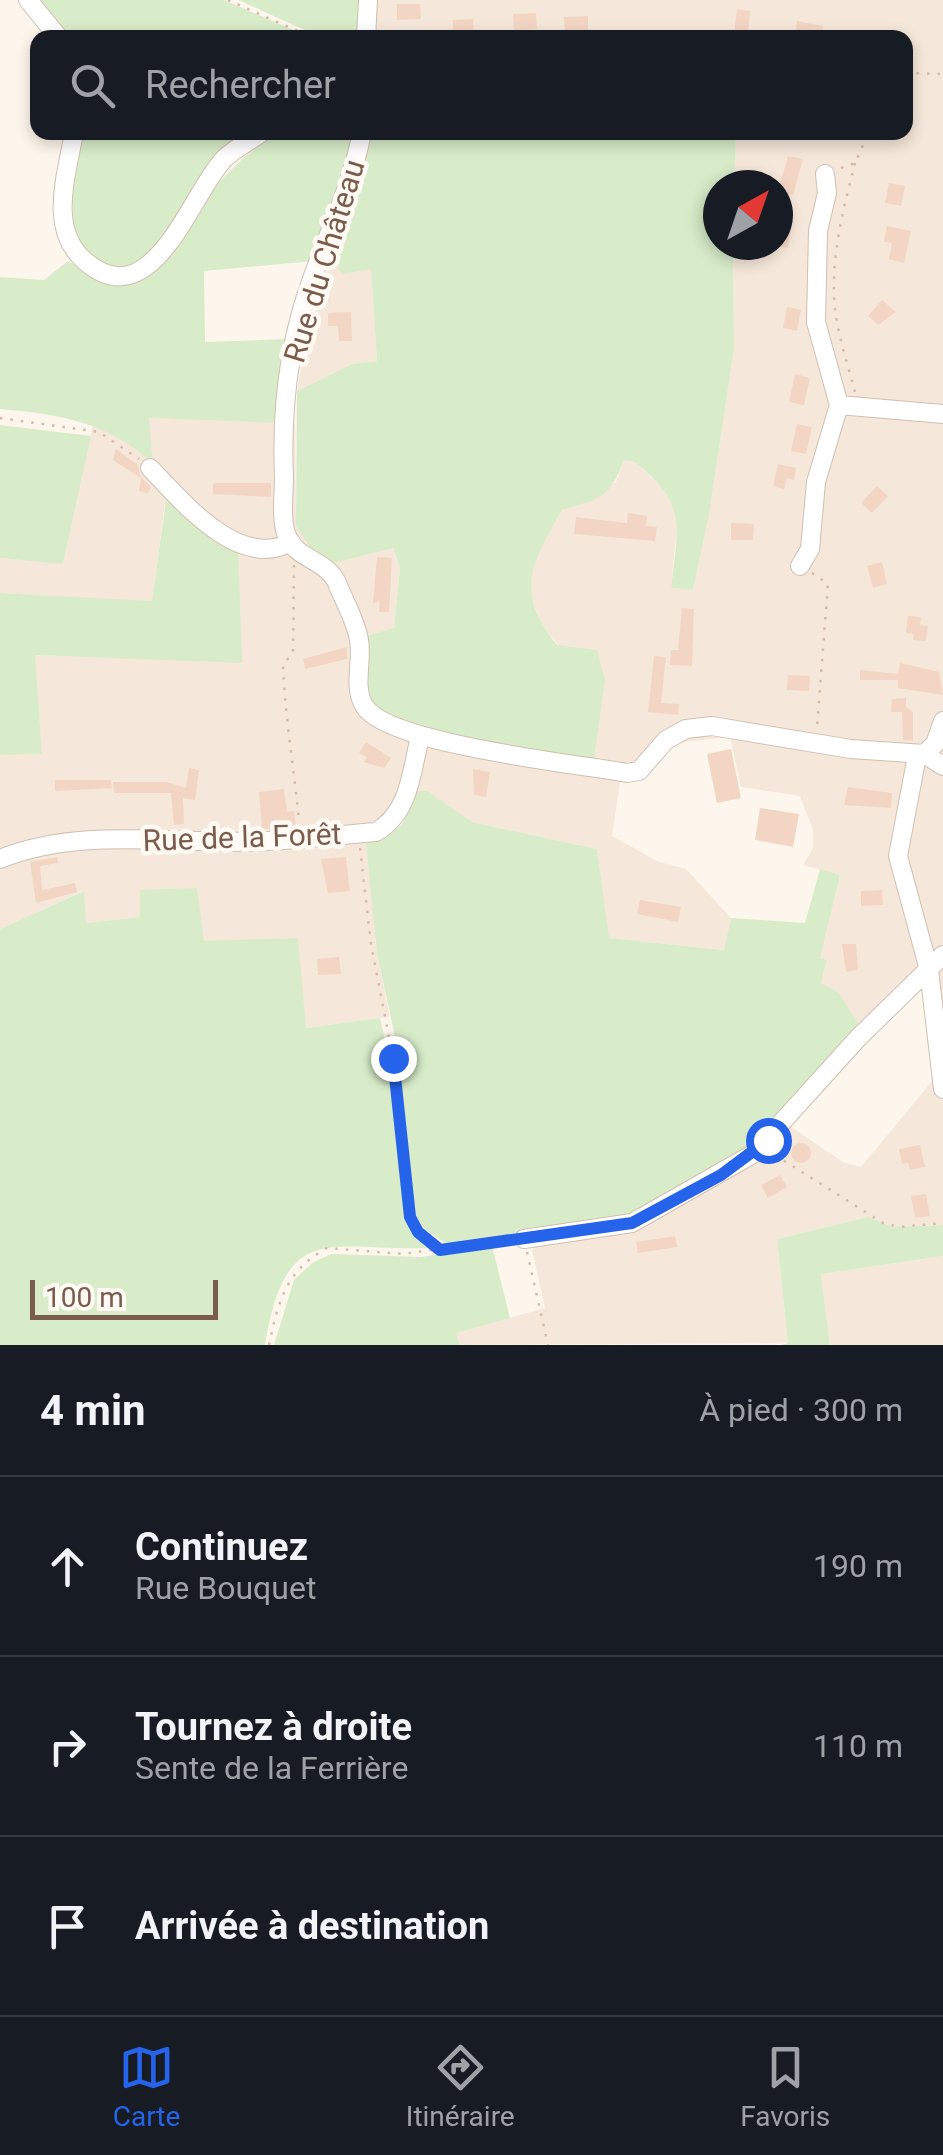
<!DOCTYPE html>
<html lang="fr">
<meta charset="utf-8">
<style>
:root{--surface:#171b24;--page:#242831;--text:#f1f3f6;--muted:#9ea1a6;--line:#363941;--accent:#2563eb}
body{margin:0;font-family:Roboto,sans-serif;background:var(--page);color:var(--text)}
.compass{position:absolute;left:703px;top:170px;width:90px;height:90px;border-radius:50%;background:var(--surface);box-shadow:0 5px 15px #0003;rotate:40deg}
.scale{position:absolute;left:30px;bottom:25px;width:188px;box-sizing:border-box;padding-left:10px;border:5px solid #7a5c4d;border-top:0;font-size:28px;line-height:35px;white-space:nowrap;color:#7a5c4d;-webkit-text-stroke:8px #fffaf3;paint-order:stroke}
.stop{position:absolute;width:30px;height:30px;margin:-22px;border:8px solid #2563eb;border-radius:50%;background:#fff}
.stop.end{background:#2563eb;border-color:#fff;box-shadow:0 2px 10px #0008}
.list{margin:0;padding:0;list-style:none}
h2{display:flex;justify-content:space-between;align-items:center;height:130px;margin:0;padding:0 40px;font-size:42px}
h2 small{font-size:32px;font-weight:400;color:var(--muted)}
.list li{display:grid;grid-template-columns:65px 1fr auto;gap:30px;align-items:center;box-sizing:border-box;height:180px;padding:0 40px;border-top:2px solid var(--line)}
.list b{display:block;font-size:38px;white-space:nowrap}
.list p{margin:0;font-size:32px;white-space:nowrap;color:var(--muted)}
.list em{font-size:32px;font-style:normal;color:var(--muted)}
.icon{flex:none;width:55px;height:55px;fill:none;stroke:currentColor;stroke-width:2;stroke-linecap:round;stroke-linejoin:round}
.map{position:relative;flex:none;width:943px;height:1345px;overflow:hidden}
.search{position:absolute;background:var(--surface);box-shadow:0 5px 15px #0003;left:30px;right:30px;top:30px;height:110px;display:flex;align-items:center;gap:25px;box-sizing:border-box;padding:0 35px;border-radius:20px;color:var(--muted);font-size:38px}
.sheet{height:670px;background:var(--surface)}
nav{display:flex;justify-content:space-around;align-items:center;box-sizing:border-box;height:140px;border-top:2px solid var(--line);background:var(--surface);font-size:28px;color:var(--muted)}
nav a{display:grid;justify-items:center;gap:5px}
nav .on{color:var(--accent)}
.map>svg:first-child{display:block}
.residential{fill:#f5e8da}
.green{fill:#d8ecc9}
.building{fill:#f3d5c3}
.lines{fill:none;stroke-linecap:round;stroke-linejoin:round}
.minor-casing{stroke:#d1beb0;stroke-width:20}
.path{stroke:#d9b8a5;stroke-width:2.5;stroke-dasharray:2.5 8;stroke-linecap:butt}
.minor{stroke:#fff;stroke-width:18}
.route{stroke:#2563eb;stroke-width:12}
.labels{text-anchor:middle;dominant-baseline:central;stroke-width:9;stroke-linejoin:round;paint-order:stroke}
.street-label{font-size:30px;fill:#7a5c4d;stroke:#fffaf3}
</style>
<div class="map">
<svg width="943" height="1345" viewBox="0 0 943 1345">
<rect width="100%" height="100%" fill="#fdf6ec"/>
<path class="residential" d="M374 0H943V1225L894 1227 868 1217 777 1239 788 1343 460 1345 455 1333 545 1308 532 1250 536 1242 790 1126 843 1162 861 1167 938 1074 922 986 870 1040 821 983 827 960 819 959 840 875 803 865 813 848V830L800 796 741 787 730 737 674 743 646 773 621 777 612 836 659 862 686 869 731 918 725 950 608 938 597 849 472 822 415 792 412 809 389 835 377 953 390 1017 306 1028 140 890V917L85 923 83 891 0 929V755L42 754 34 655 242 662 165 503 152 602 0 593V558L63 563 93 425 131 442 153 462 148 418 295 423 296 526 330 564 392 547 400 569 394 628 558 645 541 624 528 589 538 552 562 510 616 482 624 460H633L672 496 677 526 671 588 693 590 709 515 734 349 733 245H778V185H734L736 133 906 132V38L372 37Z
M330 263 344 274 371 268 377 361 352 364 297 391 308 332Z
M943 1256V1345H830L821 1274Z"/>
<path class="green" d="M39 0H224L310 37H70Z
M238 0H358L357 37H321Z
M278 132 357 133 315 261 204 271 205 342 290 339 281 423 149 418 153 464C110 422 58 414 0 409V277L44 280 68 261 85 271 153 272C173 253 183 230 199 208 221 177 246 153 278 132Z
M83 133H252L162 246 125 269 94 261 75 242 72 197Z
M370 133H736L734 185H718V245H733L734 349 709 515 693 590 671 588C678 526 688 502 633 461L624 460C609 500 599 498 562 510 531 564 514 592 557 645L597 650 605 680 594 759 412 728 366 703 367 636 394 628 400 569 393 548 330 564 316 556 296 526 297 391 352 364 377 361 371 269 344 274 330 263 365 164Z
M0 425 91 436 63 564 0 558Z
M167 493 238 550 242 663 35 655 42 754 0 755V593L152 601Z
M415 791H427L472 822 597 849 609 938 724 950 731 918 805 923 820 869 840 875 820 958 827 960 821 983 839 993 862 1030 742 1155 642 1213 448 1245 426 1230 415 1215 397 1046 377 953 366 843 402 825Z
M197 888 204 941 298 938 306 1028 380 1018 394 1081 406 1206 412 1226 430 1248C331 1252 286 1217 265 1345H0V929L84 891 86 923 140 917V890Z
M868 1217 893 1227 943 1225V1256L821 1274 830 1345H781L788 1343 777 1239Z
M492 1246 510 1318 456 1333 460 1345H274L294 1280 312 1263 331 1254 421 1257Z"/>
<path class="building" d="M397 4H420L421 19 397 20Z
M737 9 750 11 748 36 734 35Z
M536 13 537 29 514 30 513 14Z
M588 16V32L565 33 564 17Z
M473 19 474 35 453 36V20Z
M797 21 823 26 821 38 795 36Z
M788 156 803 159 793 195 778 191Z
M889 183 905 186 901 206 885 203Z
M780 218 792 220 788 248 778 246Z
M887 226 911 231 904 263 889 259 892 243 884 242Z
M882 300 896 312 878 325 868 316Z
M787 307 801 310 797 331 783 328Z
M351 312 352 341H339L338 326H328V313Z
M795 374 810 378 804 405 789 402Z
M797 424 812 427 806 454 791 451Z
M116 449 138 465 140 476 151 487 148 493 139 491 141 478 113 460Z
M778 464 796 468 794 480 787 478 784 489 773 486Z
M271 483V497L213 494V484L217 483Z
M877 486 888 496 872 513 861 503Z
M628 513 647 516 646 526 657 527 655 541 574 534 576 517 627 523Z
M731 523 754 524 753 540H731Z
M377 557 392 558 389 612H379L380 601 373 604Z
M882 562 887 584 873 588 867 566Z
M682 608 694 609 692 666 670 665 671 650H678Z
M908 616 921 617 920 625 928 626 926 641 913 640 914 634 906 633Z
M347 647V659L305 669 303 659Z
M654 656 666 657 661 703 679 704 678 715 648 712Z
M900 663 939 672 943 695 898 688V680H860V670L898 674Z
M788 675 810 676 809 691 787 690Z
M906 698V707L913 712V741L903 740 902 712H891L892 699Z
M366 742 391 758 384 768 364 762 367 757 359 753Z
M731 749 741 798 717 803 707 754Z
M189 768 199 770 195 800 183 798 184 824 174 825 171 793H114L113 782H167L186 788Z
M473 769 490 772 486 797 474 795Z
M55 780H111L112 788 55 791Z
M848 787 892 793 891 808 844 805Z
M284 789 287 812 294 811 296 827 262 829 259 792Z
M760 808 799 814 793 847 755 840Z
M57 857 58 863 40 866 42 890 75 883 77 892 36 903 30 862Z
M346 857 350 891 328 893 321 859Z
M882 890 883 905 861 906V891Z
M640 900 681 907 678 922 637 914Z
M842 944H856L858 970 846 972Z
M339 957 341 974 318 975 317 959Z
M791 1153a10 10 0 1 1 20 0a10 10 0 1 1-20 0Z
M920 1145 925 1167 910 1170 908 1163 902 1164 899 1149Z
M780 1175 787 1187 768 1198 761 1185Z
M926 1194 930 1216 915 1218 911 1196Z
M675 1236 677 1247 638 1253 636 1242Z"/>
<g class="lines">
<g class="minor-casing">
<path id="minor" d="M28 0 59 38
M366 38 368 0
M74 132C67 175 47 230 86 262 153 318 191 193 224 159 235 148 250 141 262 132
M362 132C352 184 331 227 313 276 289 340 281 410 284 478 284 495 280 523 288 538 297 559 328 561 337 583 344 601 356 621 359 640 363 662 352 687 365 707 389 744 578 764 627 773L639 771 666 740 686 729 712 726 851 749 924 754 943 766
M839 405 943 414
M150 468C182 501 239 571 291 542
M800 566 810 549 816 482 839 405 816 322 818 231 827 193 825 174
M943 721 935 744 916 761 898 856 929 970 943 1089
M0 859C83 825 181 846 268 841 304 839 340 835 376 832 410 812 411 773 420 737
M524 1239 632 1223 753 1154 858 1038 943 955"/>
</g>
<path class="path" d="M228 0 313 38
M906 73 943 74
M855 163C843 210 830 259 835 309 838 336 848 365 855 392
M841 168 855 163 869 132
M0 418 99 432 139 459
M294 565 293 652 283 665C285 718 294 768 299 821
M812 573 828 584 817 727
M360 848 371 944 393 1058 406 1200 417 1232 440 1250
M775 1155 883 1223 900 1227 943 1223
M527 1252 548 1345
M269 1345C278 1302 286 1270 327 1248L403 1254 510 1239"/>
<use href="#minor" class="minor"/>
</g>
<g class="lines">
<path class="route" d="M393 1058 410 1217 418 1232 440 1250 632 1223 721 1175 768 1140"/>
</g>
<g class="labels">
<g class="street-label">
<text transform="translate(324 261) rotate(-73)">Rue du Château</text>
<text transform="translate(242 837) rotate(-2)">Rue de la Forêt</text>
</g>
</g>
</svg>
<svg class="compass" viewBox="-18 -18 36 36"><path d="M0-13l5 13h-10z" fill="#e53935"/><path d="M0 13l5-13h-10z" fill="#9ea1a6"/></svg>
<div class="scale">100 m</div>
<div class="stop" style="left:768px;top:1140px"></div>
<div class="stop end" style="left:393px;top:1058px"></div>
<div class="search"><svg class="icon" aria-label="search" viewBox="0 0 24 24"><circle cx="10" cy="10" r="6"/><path d="M15 15l6 6"/></svg>Rechercher</div>
</div>
<section class="sheet">
<h2>4 min<small>À pied · 300 m</small></h2>
<ul class="list">
<li><svg class="icon" aria-label="ahead" viewBox="0 0 24 24"><path d="M12 20V5M6 11l6-6 6 6"/></svg><div><b>Continuez</b><p>Rue Bouquet</p></div><em>190 m</em></li>
<li><svg class="icon" aria-label="right" viewBox="0 0 24 24"><path d="M7 20v-9h11M14 6l5 5-5 5"/></svg><div><b>Tournez à droite</b><p>Sente de la Ferrière</p></div><em>110 m</em></li>
<li><svg class="icon" aria-label="arrive" viewBox="0 0 24 24"><path d="M6 21V4h12l-3 4 3 4H6"/></svg><div><b>Arrivée à destination</b></div></li>
</ul>
</section>
<nav>
<a class="on"><svg class="icon" aria-label="map" viewBox="0 0 24 24"><path d="M3 6l6-2 6 2 6-2v14l-6 2-6-2-6 2zM9 4v14M15 6v14"/></svg>Carte</a>
<a><svg class="icon" aria-label="directions" viewBox="0 0 24 24"><path d="M12 3l9 9-9 9-9-9zM9 14v-3h6M13 9l2 2-2 2"/></svg>Itinéraire</a>
<a><svg class="icon" aria-label="saved" viewBox="0 0 24 24"><path d="M7 4h10v16l-5-4-5 4z"/></svg>Favoris</a>
</nav>
